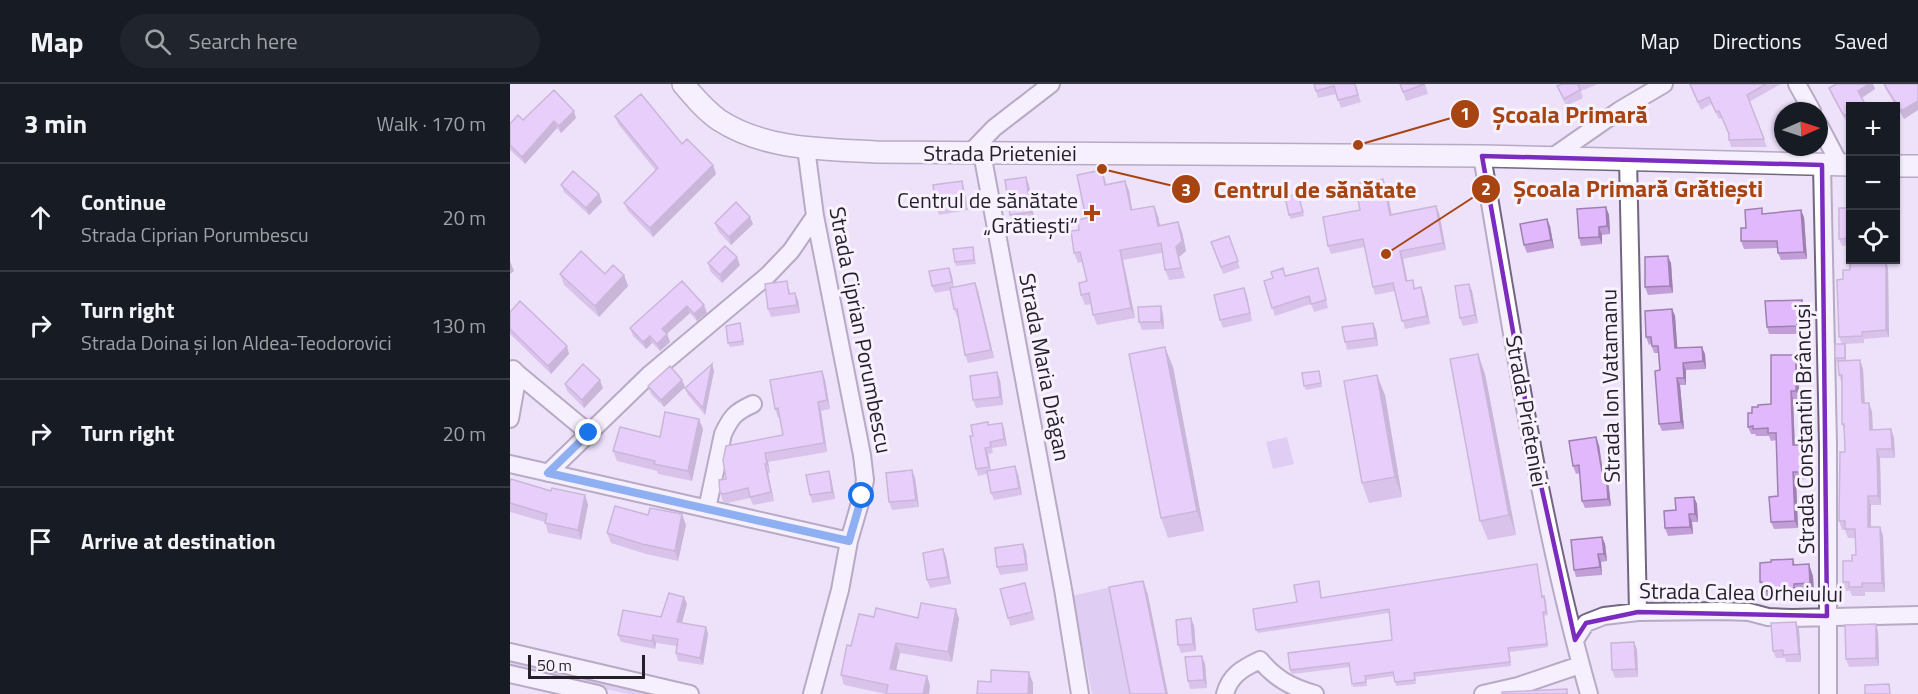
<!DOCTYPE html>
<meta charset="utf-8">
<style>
:root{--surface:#171b24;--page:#20242c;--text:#f1f3f6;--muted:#9ea1a6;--line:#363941}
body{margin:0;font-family:"Titillium Web",sans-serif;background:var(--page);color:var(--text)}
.controls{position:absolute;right:18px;top:18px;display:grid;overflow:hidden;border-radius:0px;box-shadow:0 2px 4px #0004}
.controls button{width:54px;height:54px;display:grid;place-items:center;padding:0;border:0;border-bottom:2px solid var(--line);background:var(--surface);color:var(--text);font:30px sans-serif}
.compass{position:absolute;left:1264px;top:18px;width:54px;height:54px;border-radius:50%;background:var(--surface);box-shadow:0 2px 4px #0004;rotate:87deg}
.scale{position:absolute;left:18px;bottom:15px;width:117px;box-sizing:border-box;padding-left:6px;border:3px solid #251f2a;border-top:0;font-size:16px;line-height:21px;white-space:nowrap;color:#251f2a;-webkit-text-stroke:4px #f8f2ff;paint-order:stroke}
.stop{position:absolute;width:18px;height:18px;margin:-14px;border:4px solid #1a73e8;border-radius:50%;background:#fff}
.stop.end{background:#1a73e8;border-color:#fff;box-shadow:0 2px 6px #0008}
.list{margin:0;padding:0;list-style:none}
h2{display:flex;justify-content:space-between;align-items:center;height:78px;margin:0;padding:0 24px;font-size:26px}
h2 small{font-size:20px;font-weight:400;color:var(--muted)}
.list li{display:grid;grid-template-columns:39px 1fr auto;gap:18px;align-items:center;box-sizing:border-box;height:108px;padding:0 24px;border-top:2px solid var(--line)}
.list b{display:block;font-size:22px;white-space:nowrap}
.list p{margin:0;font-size:20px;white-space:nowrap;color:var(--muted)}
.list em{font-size:20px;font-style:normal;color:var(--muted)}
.icon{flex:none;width:33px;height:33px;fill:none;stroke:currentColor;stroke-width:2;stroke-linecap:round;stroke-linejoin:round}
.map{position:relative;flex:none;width:1408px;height:610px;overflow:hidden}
header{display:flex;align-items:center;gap:36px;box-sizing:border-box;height:84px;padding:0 30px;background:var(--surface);border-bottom:2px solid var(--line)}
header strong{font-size:28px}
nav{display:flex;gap:33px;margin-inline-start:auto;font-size:21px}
.search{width:420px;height:54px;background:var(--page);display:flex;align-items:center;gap:15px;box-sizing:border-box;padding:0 21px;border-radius:33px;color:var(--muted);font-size:22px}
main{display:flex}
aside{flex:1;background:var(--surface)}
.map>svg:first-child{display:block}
.green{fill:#cdb3e8}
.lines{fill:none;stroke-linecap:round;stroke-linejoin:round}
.minor-casing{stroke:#736681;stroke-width:20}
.tertiary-casing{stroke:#736681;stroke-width:24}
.minor{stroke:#fff;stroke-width:16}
.tertiary{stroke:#fff;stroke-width:21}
.wall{fill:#c29ed8}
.shaded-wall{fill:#9e81b0}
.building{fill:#e1b8fb;stroke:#9e81b0;stroke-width:1.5}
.route{stroke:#1a73e8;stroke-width:8}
.marked{fill:none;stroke:#7b2cbf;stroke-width:4.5;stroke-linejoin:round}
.poi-dot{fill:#a84412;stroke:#f8f2ff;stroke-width:2}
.labels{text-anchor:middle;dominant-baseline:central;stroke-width:6;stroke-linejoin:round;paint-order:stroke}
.street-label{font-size:22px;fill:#251f2a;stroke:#f8f2ff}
.poi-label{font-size:22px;fill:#251f2a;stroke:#f8f2ff;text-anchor:end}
.leader{fill:none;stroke:#a84412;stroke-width:2}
.callout-dot{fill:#a84412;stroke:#f8f2ff;stroke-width:2}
.mark-label{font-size:18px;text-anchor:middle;font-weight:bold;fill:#fff}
.callout-label{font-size:24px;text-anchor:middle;font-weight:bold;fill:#a84412;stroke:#f8f2ff;stroke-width:6;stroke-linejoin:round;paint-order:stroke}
</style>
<header>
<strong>Map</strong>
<div class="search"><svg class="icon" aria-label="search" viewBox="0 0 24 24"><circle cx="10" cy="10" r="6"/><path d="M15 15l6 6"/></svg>Search here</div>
<nav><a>Map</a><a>Directions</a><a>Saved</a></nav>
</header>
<main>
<aside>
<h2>3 min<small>Walk · 170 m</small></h2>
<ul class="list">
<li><svg class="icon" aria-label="ahead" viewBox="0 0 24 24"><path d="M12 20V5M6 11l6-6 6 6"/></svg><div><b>Continue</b><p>Strada Ciprian Porumbescu</p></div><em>20 m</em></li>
<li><svg class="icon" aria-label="right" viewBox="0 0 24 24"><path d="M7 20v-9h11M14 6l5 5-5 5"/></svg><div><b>Turn right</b><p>Strada Doina și Ion Aldea-Teodorovici</p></div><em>130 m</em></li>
<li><svg class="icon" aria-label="right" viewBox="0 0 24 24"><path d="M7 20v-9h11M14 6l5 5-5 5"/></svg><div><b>Turn right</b></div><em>20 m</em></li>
<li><svg class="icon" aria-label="arrive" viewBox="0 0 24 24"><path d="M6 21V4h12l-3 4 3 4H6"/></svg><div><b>Arrive at destination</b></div></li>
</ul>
</aside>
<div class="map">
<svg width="1408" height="610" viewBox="0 0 1408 610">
<rect width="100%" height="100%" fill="#eee2fb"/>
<path class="green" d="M777 353 784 380 763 385 756 358Z
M626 497H634L638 511 623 610H582L562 512Z
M0 575 151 610H118L0 583Z"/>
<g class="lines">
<g class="minor-casing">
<path id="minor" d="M1287 0 1302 27
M1309 41 1330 81
M296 64 305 132 352 371 355 396 352 412 339 457 330 506 302 610
M460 69 484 44 541 0
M472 69 553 505 570 610
M972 72C1003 252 1029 434 1079 610
M1041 74 1110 26 1154 0
M1118 75 1128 528
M1312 81 1318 360V610
M8 290 79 349
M0 335 8 290 3 285
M0 380 339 457
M38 389 139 291 257 192 281 167 305 132
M197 425 213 350C221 333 225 328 243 320
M1065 556 1076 539 1094 532 1128 528 1211 527 1239 528 1258 533 1282 534 1408 531
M0 568 180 610
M0 590 88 610
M715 610C720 591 733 584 750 576 766 595 781 603 805 610
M973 610 1008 602 1070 581"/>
</g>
<g class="tertiary-casing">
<path id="tertiary" d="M173 0C184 13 195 26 209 36 255 66 313 65 366 68L972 72 1340 81
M1386 82H1408"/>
</g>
<use href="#minor" class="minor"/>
<use href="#tertiary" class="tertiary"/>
</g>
<path class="wall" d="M804 0H845L851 18 831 24 826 10 808 14Z
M890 0H915L918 10 896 17Z
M1052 0H1088L1071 7 1073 14 1056 22 1047 2Z
M1179 0H1271L1239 18 1257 63H1221L1219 56V51L1212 34 1209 35 1201 20 1191 26Z
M1326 0H1363L1365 5 1351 14 1356 22H1341V37L1337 39 1322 12 1319 4Z
M1374 0H1408V26L1394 35 1376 6Z
M105 32 172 60 203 81 206 90 143 153 118 127 114 119 146 87 108 40Z
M66 34 51 49 47 44 15 80 0 66V40L13 36Z
M592 86 597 101 615 97 619 107 622 126 648 132 650 142 668 138 672 148 676 167 669 173 675 194 659 196 655 186 652 169 613 176 625 234 587 241 583 231 581 220 575 221 571 211 577 197 572 178 568 179 564 169 569 146 576 134Z
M873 95 876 102 882 131 929 129 936 166 893 175 897 197 914 211 920 240 895 245 885 207 865 211 863 203 855 163 821 170 818 162 850 126Z
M51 101 89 110 92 118 79 131 54 108Z
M519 101 524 135 503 138 500 131Z
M454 105 458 126 429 131 426 123Z
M788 110 794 132 781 135 779 131Z
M1096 123 1099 131 1100 150 1092 151V160L1071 162 1069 154Z
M1341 124V176H1365V178L1378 184 1379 253 1354 255V259L1335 260 1336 264V276H1350L1353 285 1355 319H1359L1362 328 1363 346 1381 345 1384 354 1385 374H1370L1371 421H1361V443H1370L1373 452 1375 508H1355V512H1342L1340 507H1336L1333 498 1346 471 1345 454H1338L1335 446H1332L1329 437 1335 368 1334 346 1332 340V300L1329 291 1328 278H1327L1325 274 1332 260 1329 253 1333 195 1340 186V161L1332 162 1329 155Z
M1254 130 1294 133 1297 175 1271 176 1268 169V164L1234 165 1231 157 1236 144Z
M205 139 243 140 221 161 208 147Z
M1040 142 1044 164 1017 169 1014 161Z
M719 152 730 184 713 190 701 158Z
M463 163 466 180 446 182 445 178Z
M198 179 230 181 212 199 200 187Z
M1161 179 1163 209 1138 211 1135 203Z
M439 184 442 192 444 204 465 199 468 207 484 274 458 279 455 271 448 233H447L444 225 441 206 425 209 422 202Z
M808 184 818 224 804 228 801 220 765 232 754 197Z
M50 190H95L114 191 118 202 89 233 54 201Z
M172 197 197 229 187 237 180 229 157 250 160 258 150 267 142 259 136 265 123 252 120 244Z
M959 200 962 207 968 239 953 242 950 234Z
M279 204 280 209 288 216 290 229 261 233 258 225Z
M734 204 742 237 713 244 710 236Z
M1295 224V236H1289L1290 250H1259L1257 243Z
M1162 225 1165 232 1167 264 1195 270 1196 285 1176 286V301H1170L1174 345 1152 347 1149 340 1150 286 1149 269H1144L1141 260 1139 261 1136 253Z
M0 228 59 270 41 290 0 250Z
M653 230 654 245 632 246 629 238Z
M230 239 234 261 220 263 218 259Z
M863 239 866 246 868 262 837 266 835 258Z
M1289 279V315H1283L1285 361H1292L1295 368 1296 395 1286 396 1288 444 1264 445 1261 438 1268 412 1267 356 1261 357 1259 352H1246L1245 350H1241L1238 343 1242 329 1248 323 1261 320Z
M202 280 204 287 195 331 178 311 175 304Z
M663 283 694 447 658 454 651 434Z
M312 287 315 296 320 325 311 327 317 368 258 378 260 389H258L264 417 243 421 240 414 217 419 213 418 210 409 216 395 273 351 270 333 268 334 265 325Z
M810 290 812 303 796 306 794 302Z
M975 290 1006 451 978 456 970 437Z
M172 296 175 303 154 323 141 310 138 302Z
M490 296 493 321 466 324 463 316Z
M55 300 93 304 74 324 57 307Z
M875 311 892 413 859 419 852 399Z
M492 339 494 345 497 362 482 364 483 369 478 370 481 387 508 390 512 411 484 416 481 409 477 390 468 392 466 385 463 352 479 341Z
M193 345 182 397 148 390 147 387 107 377 103 367 150 353Z
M1089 361 1093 388H1096L1098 396 1101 422 1075 424 1072 417 1070 389 1066 390 1063 382Z
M319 387 321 394 325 415 302 419 300 411Z
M405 394 409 423 382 426 379 418Z
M0 398 41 407 75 411 78 421 71 456 38 449 35 438 0 428Z
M1184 413 1187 420 1188 438H1182L1183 450 1158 452 1155 444 1166 426Z
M176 441 168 477 136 470 101 459 97 449Z
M1092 453 1095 460 1097 477 1091 478 1092 491 1066 493 1064 486Z
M513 460 516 468 518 487 490 491 487 483Z
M433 465 436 473 441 500 420 504 417 496Z
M1283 475 1285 481 1303 492 1304 510 1288 511V515L1277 516V518H1260L1259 515H1257L1250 498 1261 478Z
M1027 480 1032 512H1034L1036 516 1038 531 1034 532 1038 563 1000 568 1001 582 905 593 906 600 886 602 884 592 856 596 857 602 843 603 840 583 783 590 781 589 780 585 882 556 879 529 748 549 746 546 787 518 809 497 812 514Z
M515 499 525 536 500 542 498 534Z
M177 520 172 539 196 543 198 550 193 581 168 577 166 569 167 562 146 559 145 565 111 558 108 551 151 533Z
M446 525 449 535 442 578 390 569 386 586 417 592 420 602 376 610 334 601 331 591 364 533 408 534Z
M681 534 684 542 686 567 671 569 668 561Z
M1286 538 1289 545 1291 578H1276L1275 574H1266L1263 567Z
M1366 540 1368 548 1369 582 1339 583 1336 575Z
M1124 558 1127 566 1128 593 1105 594 1102 586Z
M692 572 695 580 697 604 680 605 678 597Z"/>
<path class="shaded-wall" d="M1359 0H1363L1365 5 1350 15 1348 7Z
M1408 17V26L1394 35 1391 27Z
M64 27 66 34 51 49 49 42Z
M44 37 47 44 15 80 12 73Z
M203 81 206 90 143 153 140 144Z
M516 93 519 101 524 135 521 128Z
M873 95 876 102 883 139 880 131Z
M452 97 454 105 458 126 455 118Z
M615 97 619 107 624 136 621 126Z
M89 110 92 118 79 131 76 124Z
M1386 111 1387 115V128L1386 123Z
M644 122 648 132 652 152 648 142Z
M926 122 929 129 936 166 933 159Z
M1096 123 1099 131 1100 150 1097 142Z
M1291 126 1294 133 1297 175 1294 168Z
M240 133 243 140 221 161 219 153Z
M1037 135 1040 142 1044 164 1041 156Z
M668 138 672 148 676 167 669 173 675 194 666 163Z
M1089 143 1092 151V160L1089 153Z
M610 166 613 176 625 234 621 224Z
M890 167 893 175 899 205 896 197Z
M1158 172 1161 179 1163 209 1160 202Z
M227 173 230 181 212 199 210 191Z
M0 177 4 187 0 190Z
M1376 177 1378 184 1379 253 1376 246Z
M439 184 442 192 444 206 442 198Z
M114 191 118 202 89 233 85 222Z
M465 199 468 207 484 274 481 266Z
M959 200 962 207 968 239 965 231Z
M911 203 914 211 920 240 917 232Z
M734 204 737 212 742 237 740 229Z
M285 209 288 216 290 229 287 221Z
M1292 216 1295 224V236L1292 228Z
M194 221 197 229 187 237 184 230Z
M177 222 180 229 154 252 152 245Z
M651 222 653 230 654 245 651 238Z
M1162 225 1165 232 1168 271 1165 264Z
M1287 228 1289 236 1290 250 1287 242Z
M863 239 866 246 868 262 865 254Z
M157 250 160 258 150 267 147 260Z
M140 252 142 259 136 265 133 258Z
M1335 260 1336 264V278L1335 274Z
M57 262 59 270 41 290 38 282Z
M655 263 663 283 694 447 687 427Z
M1192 263 1195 270 1196 285 1193 277Z
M968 270 975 290 1006 451 999 431Z
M1286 271 1289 279V315L1286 307Z
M1350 276 1353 285 1355 328 1352 319Z
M1173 279 1176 286V301L1174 294Z
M202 280 204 287 195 331 193 324Z
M312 287 315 296 320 325 317 316Z
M487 288 490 296 493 321 490 313Z
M867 291 875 311 892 413 885 393Z
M1167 294 1170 301 1174 345 1171 338Z
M90 296 93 304 74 324 72 316Z
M172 296 175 303 154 323 151 316Z
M1281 307 1283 315 1285 369 1283 361Z
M308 318 311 327 317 368 314 359Z
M1359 319 1362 328 1363 355 1360 346Z
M189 335 193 345 182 397 178 387Z
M492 339 494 345 497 362 494 355Z
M1381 345 1384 354 1385 374 1382 365Z
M1086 353 1089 361 1094 396 1092 388Z
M1292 361 1295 368 1296 395 1293 388Z
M475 364 478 370 481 389 479 383Z
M1367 365 1370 374 1371 421 1368 412Z
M255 369 258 378 260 389 257 380Z
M255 380 258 389 264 417 261 408Z
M505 382 508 390 512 411 509 404Z
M402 386 405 394 409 423 406 416Z
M319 387 321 394 325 415 322 408Z
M1096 388 1098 396 1101 422 1098 415Z
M1283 388 1286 396 1288 444 1285 437Z
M75 411 78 421 71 456 68 446Z
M1358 412 1361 421V452L1358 443Z
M1184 413 1187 420 1188 438 1185 430Z
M172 430 176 441 168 477 165 467Z
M1179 430 1182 438 1183 450 1180 443Z
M1370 443 1373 452 1375 508 1372 499Z
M1092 453 1095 460 1097 477 1094 470Z
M513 460 516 468 518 487 516 480Z
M433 465 436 473 441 500 438 493Z
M1088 470 1091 478 1092 491 1090 483Z
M1299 480 1303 492 1304 510 1300 499Z
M633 497 638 511 658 610H656Z
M1284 500 1288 511V515L1284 504Z
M174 513 177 520 170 545 167 538Z
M446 525 449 535 442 578 438 568Z
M1033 528 1034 532 1038 563 1037 560Z
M681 534 684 542 686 567 683 560Z
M1286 538 1289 545 1291 578 1289 570Z
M1366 540 1368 548 1369 582 1366 574Z
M196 543 198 550 193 581 190 574Z
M143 551 146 559 145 565 142 557Z
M1124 558 1127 566 1128 593 1126 585Z
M386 559 390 569 384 595 380 585Z
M692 572 695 580 697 604 694 596Z
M519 588 523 599V610H518Z
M417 592 420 602 419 610H413Z"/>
<path class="building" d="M804 0H845L848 11 828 16 824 2 806 7Z
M890 0H915L893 8Z
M1052 0H1068L1070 6 1054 15 1047 2Z
M1180 0H1256L1237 11 1254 55 1219 56V50L1209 27 1206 28 1199 13 1188 18Z
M1326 0H1359L1348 7 1355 20 1351 22H1341V28L1334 32 1319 4Z
M1374 0H1408V17L1391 27Z
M44 6 64 27 49 42 44 37 12 73 0 61V40L8 31 13 36Z
M131 10 172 60 177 55 203 81 140 144 114 119 148 84 105 32Z
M592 86 595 101 615 97 621 126 644 122 648 142 668 138 672 157 666 163 671 184 655 186 651 159 610 166 621 224 583 231 579 209 571 211 569 199 577 197 570 168 564 169 561 147 569 146 568 136 576 134 567 91Z
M63 87 89 110 76 124 51 101Z
M516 93 521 128 500 131 495 96Z
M873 95 880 131 926 122 933 159 890 167 896 197 903 196 904 205 911 203 917 232 892 237 883 199 863 203 853 155 818 162 813 133 850 126 845 100Z
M452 97 455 118 426 123 423 101Z
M788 110 793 128 779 131 775 113Z
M226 118 240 133 219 153 205 139Z
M1096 123 1097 142 1089 143V153L1069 154 1067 125Z
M1252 124V130L1291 126 1294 168 1268 169 1267 157H1231V144H1236L1235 126Z
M1329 124H1341V176H1363V178L1376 177V246L1352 248V252L1329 253 1327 196 1333 195V186H1340V154L1329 155Z
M1037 135 1041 156 1014 161 1010 140Z
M719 152 728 177 711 183 701 158Z
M215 162 227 173 210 191 198 179Z
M463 163 464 176 445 178 443 165Z
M71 167 95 190 103 181 114 191 85 222 50 190Z
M1158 172 1160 202 1135 203V173Z
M439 184 442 198 422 202 419 187Z
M773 184 775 192 808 184 816 216 801 220 799 212 762 224 754 197 763 194 761 188Z
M172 197 194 221 184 230 177 222 152 245 157 250 147 260 140 252 133 258 120 244Z
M277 197 279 210 285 209 287 221 258 225 255 200Z
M465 199 481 266 455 271 447 225H444L440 204Z
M959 200 965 231 950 234 945 202Z
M734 204 740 229 710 236 704 211Z
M1292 216V228H1287V242L1257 243 1255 217Z
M10 217 57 262 38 282 0 245V228Z
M651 222V238H629L628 223Z
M1162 225 1165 264 1192 263 1193 277 1173 279 1174 294H1167L1171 338 1149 340 1145 287 1150 286 1148 262H1142L1141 253H1136L1135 227Z
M230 239 233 257 218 259 216 242Z
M863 239 865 254 835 258 832 243Z
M1325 260H1335V274H1325Z
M655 263 687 427 651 434 619 270Z
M968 270 999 431 970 437 940 275Z
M1261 271H1286V307H1281L1283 361H1292L1293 388H1283L1285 437 1261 438 1259 413 1268 412 1266 349H1258V344L1243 345V342L1238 343V329H1242V323H1248V321L1261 320Z
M1350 276 1352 319H1359L1360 346 1381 345 1382 365H1367L1368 412H1358V443H1370L1372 499H1352V503H1339V498H1333V477H1342V471H1346L1345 445H1335V437H1329L1330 368H1335L1334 340H1332V291H1329L1328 277Z
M73 280 90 296 72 316 55 300Z
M202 280 193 324 175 304Z
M160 282 172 296 151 316 138 302Z
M312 287 317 316 308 318 314 359 255 369 257 380H255L261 408 240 413 238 404 214 410 210 409 209 396 216 395 213 376 216 362 273 351 268 324 265 325 260 296Z
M809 287 811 299 794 302 792 289Z
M487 288 490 313 463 316 460 292Z
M867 291 885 393 852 399 834 297Z
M155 328 189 335 178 387 144 380 145 377 103 367 110 343 150 353Z
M478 338V341L492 339 494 355 480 358 481 363 475 364 479 383 466 385 460 352H463L461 341Z
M1086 353 1092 388H1096L1098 415 1072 417 1069 381 1063 382 1059 357Z
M505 382 509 404 481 409 477 387Z
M402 386 406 416 379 418 376 389Z
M319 387 322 408 300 411 296 391Z
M1 395 41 407 42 404 75 411 68 446 35 439 37 430 0 419V398Z
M1184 413 1185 430H1179L1180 443 1155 444 1154 427 1166 426 1165 414Z
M105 422 138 431 140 424 172 430 165 467 132 460 97 449Z
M1092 453 1094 470H1088L1090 483 1064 486 1061 456Z
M513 460 516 480 487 483 485 464Z
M433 465 438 493 417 496 413 469Z
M1283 475V481L1299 480 1300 499 1284 500V504L1273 505V507H1256V503L1253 504 1252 498H1250V479L1261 478V476Z
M1027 480 1032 513 1034 512 1036 528H1033L1037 560 998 564 1000 578 904 589 905 596 885 598 883 588 855 592 856 598 842 600 839 579 781 586 780 585 778 569 882 556 879 525 746 546 743 525 787 518 784 501 809 497 811 514Z
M633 497 656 610H620L599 503Z
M515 499 522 528 498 534 490 505Z
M159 509 174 513 167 538 196 543 190 574 166 569 168 555 143 551 142 557 108 551 113 526 151 533Z
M411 519 446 525 438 568 386 559 380 585 417 592 413 610H376L378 601 331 591 337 561 341 562 349 530 364 533 366 524 408 534Z
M681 534 683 560 668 561 666 536Z
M1286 538 1289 570 1273 571V566L1263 567 1261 539Z
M1366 540V574L1336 575 1335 541Z
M1124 558 1126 585 1102 586 1101 559Z
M692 572 694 596 678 597 675 573Z
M481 586 519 588 518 610H467L468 597 481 598Z
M1379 600 1380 610H1355V601Z
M1057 605V610H992V608Z"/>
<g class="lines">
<path class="route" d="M79 349 38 389 339 457 352 412"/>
</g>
<path d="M0 0H1408V610H0ZM972 72 1312 81 1317 532 1128 528 1076 539 1065 556 1027 383Z" fill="#eee2fb" fill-opacity=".55" fill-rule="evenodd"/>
<path class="marked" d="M972 72 1312 81 1317 532 1128 528 1076 539 1065 556 1027 383Z"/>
<path class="poi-dot" d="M579 120h6v6h6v6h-6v6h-6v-6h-6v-6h6z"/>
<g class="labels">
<g class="street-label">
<text x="490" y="69">Strada Prieteniei</text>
<text transform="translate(351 246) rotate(79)">Strada Ciprian Porumbescu</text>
<text transform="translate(535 283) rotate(79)">Strada Maria Drăgan</text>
<text transform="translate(1100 302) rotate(-91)">Strada Ion Vatamanu</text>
<text transform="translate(1017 327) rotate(80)">Strada Prieteniei</text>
<text transform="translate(1294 345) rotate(-91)">Strada Constantin Brâncuși</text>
<text transform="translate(1231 508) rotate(1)">Strada Calea Orheiului</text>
</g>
<g class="poi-label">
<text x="568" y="116">Centrul de sănătate<tspan x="568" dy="25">„Grătiești“</tspan></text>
</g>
</g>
<path class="leader" d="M848 61L955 30M876 170L976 105M592 85L676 105"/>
<g class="callout-dot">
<circle cx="848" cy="61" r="6"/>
<circle cx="876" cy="170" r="6"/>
<circle cx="592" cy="85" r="6"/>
<circle cx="955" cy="30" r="15"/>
<circle cx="976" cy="105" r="15"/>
<circle cx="676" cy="105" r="15"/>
</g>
<g class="mark-label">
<text x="955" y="36">1</text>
<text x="976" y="111">2</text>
<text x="676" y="112">3</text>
</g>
<g class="callout-label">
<text x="1060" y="39">Școala Primară</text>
<text x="1128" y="113">Școala Primară Grătiești</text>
<text x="805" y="114">Centrul de sănătate</text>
</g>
</svg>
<div class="controls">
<button>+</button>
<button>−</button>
<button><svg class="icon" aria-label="locate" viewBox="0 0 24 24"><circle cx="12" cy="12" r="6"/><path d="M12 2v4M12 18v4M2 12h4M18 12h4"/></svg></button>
</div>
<svg class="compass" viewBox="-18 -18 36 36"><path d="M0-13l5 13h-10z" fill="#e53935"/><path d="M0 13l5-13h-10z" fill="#9ea1a6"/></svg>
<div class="scale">50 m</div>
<div class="stop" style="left:352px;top:412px"></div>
<div class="stop end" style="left:79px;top:349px"></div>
</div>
</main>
